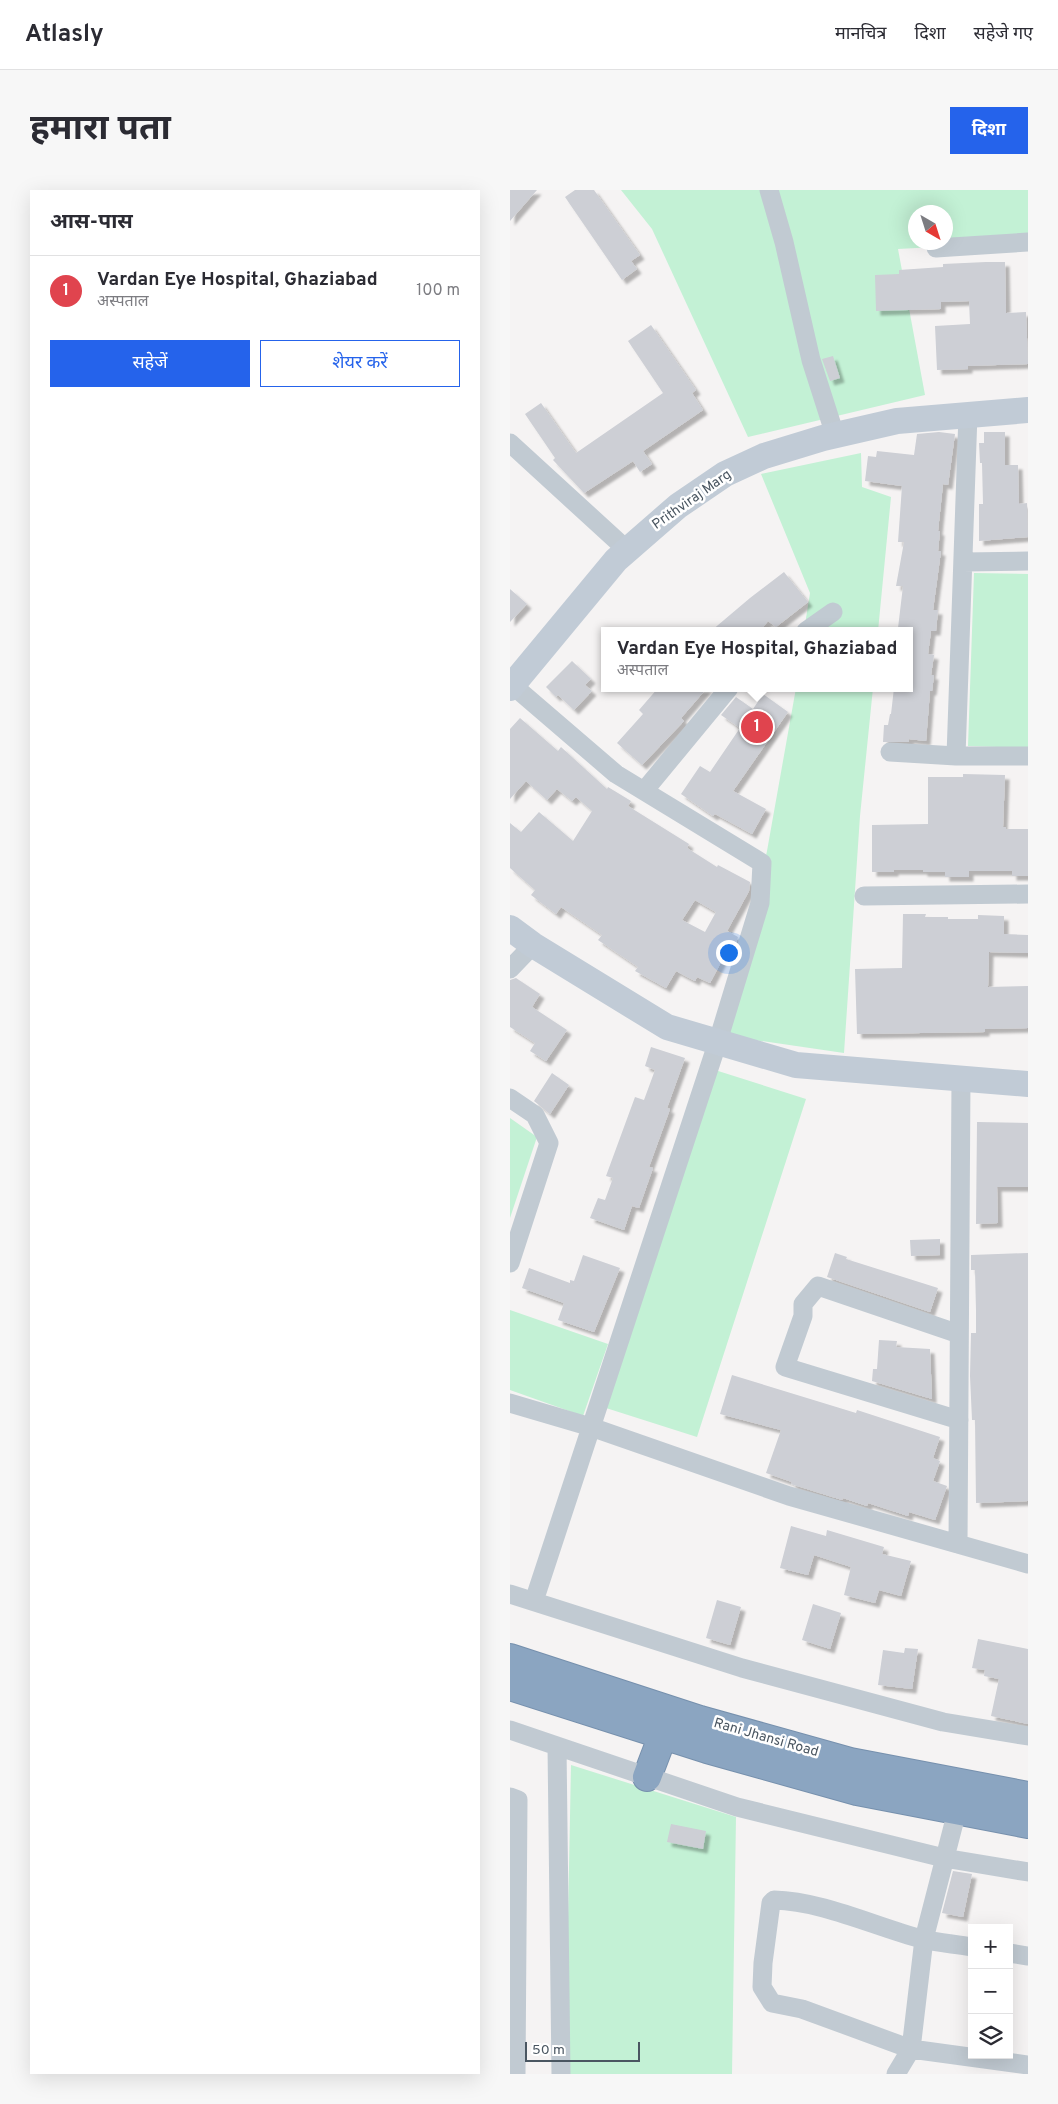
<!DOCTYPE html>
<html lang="hi">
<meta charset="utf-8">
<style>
:root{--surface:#fff;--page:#f7f7f7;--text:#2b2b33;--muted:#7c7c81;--line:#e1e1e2;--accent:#2563eb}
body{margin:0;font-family:Overpass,"Noto Sans Devanagari",sans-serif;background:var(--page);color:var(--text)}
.controls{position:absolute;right:15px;bottom:15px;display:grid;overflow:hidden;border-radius:0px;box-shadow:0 5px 20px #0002}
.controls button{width:45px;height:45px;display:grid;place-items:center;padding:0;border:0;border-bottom:1px solid var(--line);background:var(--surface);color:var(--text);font:25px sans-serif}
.compass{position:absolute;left:398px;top:15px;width:45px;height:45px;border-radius:50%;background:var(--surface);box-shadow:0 5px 20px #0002;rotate:141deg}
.scale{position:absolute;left:15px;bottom:12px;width:115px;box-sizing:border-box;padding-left:5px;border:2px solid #4a5661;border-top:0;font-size:14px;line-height:18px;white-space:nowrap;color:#4a5661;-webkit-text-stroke:4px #fff;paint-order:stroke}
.you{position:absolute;left:218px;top:762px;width:18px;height:18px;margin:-12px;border:4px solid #fff;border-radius:50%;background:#1a73e8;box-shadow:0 0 0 8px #1a73e833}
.badge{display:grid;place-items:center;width:32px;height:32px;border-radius:50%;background:var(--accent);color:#fff;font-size:16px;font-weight:700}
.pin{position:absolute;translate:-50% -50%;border:2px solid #fff;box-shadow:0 1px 5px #0006}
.popup{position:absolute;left:91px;top:437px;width:312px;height:65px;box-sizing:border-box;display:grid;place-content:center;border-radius:0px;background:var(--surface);filter:drop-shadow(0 1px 4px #0005);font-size:16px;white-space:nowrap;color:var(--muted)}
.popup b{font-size:19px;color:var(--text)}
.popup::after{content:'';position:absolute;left:50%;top:100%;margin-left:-10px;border:10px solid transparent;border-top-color:var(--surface)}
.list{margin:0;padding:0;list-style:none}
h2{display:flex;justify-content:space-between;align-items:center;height:65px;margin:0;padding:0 20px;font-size:21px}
h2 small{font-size:16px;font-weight:400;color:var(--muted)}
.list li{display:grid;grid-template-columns:32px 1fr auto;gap:15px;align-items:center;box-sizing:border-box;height:70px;padding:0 20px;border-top:1px solid var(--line)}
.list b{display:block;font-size:19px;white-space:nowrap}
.list p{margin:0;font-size:16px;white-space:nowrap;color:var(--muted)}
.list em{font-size:16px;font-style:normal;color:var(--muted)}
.actions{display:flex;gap:10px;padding:15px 20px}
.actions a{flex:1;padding:11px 0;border:1px solid var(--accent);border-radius:0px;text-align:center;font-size:18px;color:var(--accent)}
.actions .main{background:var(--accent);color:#fff}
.icon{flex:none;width:28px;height:28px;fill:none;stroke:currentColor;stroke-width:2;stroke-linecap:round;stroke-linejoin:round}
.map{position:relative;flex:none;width:518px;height:1884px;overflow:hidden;border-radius:0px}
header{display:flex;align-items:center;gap:30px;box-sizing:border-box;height:70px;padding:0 25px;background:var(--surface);border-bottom:1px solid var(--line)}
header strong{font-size:24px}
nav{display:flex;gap:28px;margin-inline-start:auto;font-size:18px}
.intro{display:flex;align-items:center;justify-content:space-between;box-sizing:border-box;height:120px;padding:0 30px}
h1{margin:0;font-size:35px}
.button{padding:12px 22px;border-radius:0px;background:var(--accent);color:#fff;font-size:18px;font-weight:700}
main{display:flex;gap:30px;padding:0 30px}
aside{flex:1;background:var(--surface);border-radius:0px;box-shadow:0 5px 20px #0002}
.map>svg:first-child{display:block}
.park{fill:#c3f1d5;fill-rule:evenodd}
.building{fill:#cdcfd5;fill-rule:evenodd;filter:url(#shadow)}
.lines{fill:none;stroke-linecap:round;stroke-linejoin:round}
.highway-casing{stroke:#7690ad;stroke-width:30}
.street{stroke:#c1cad2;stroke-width:19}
.secondary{stroke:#c1cbd6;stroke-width:26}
.highway{stroke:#8ba5c1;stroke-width:28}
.labels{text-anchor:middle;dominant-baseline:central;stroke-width:5;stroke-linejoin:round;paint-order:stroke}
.street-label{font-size:14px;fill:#4a5661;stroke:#fff}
</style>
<header>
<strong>Atlasly</strong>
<nav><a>मानचित्र</a><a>दिशा</a><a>सहेजे गए</a></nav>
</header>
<div class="intro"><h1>हमारा पता</h1><a class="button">दिशा</a></div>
<main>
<aside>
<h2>आस-पास<small></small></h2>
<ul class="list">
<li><span class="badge" style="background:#e0444e">1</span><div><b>Vardan Eye Hospital, Ghaziabad</b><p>अस्पताल</p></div><em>100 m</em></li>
</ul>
<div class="actions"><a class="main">सहेजें</a><a>शेयर करें</a></div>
</aside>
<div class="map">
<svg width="518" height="1884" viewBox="0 0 518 1884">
<defs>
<filter id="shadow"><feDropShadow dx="4.5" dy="4.5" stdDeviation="1" flood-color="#0004"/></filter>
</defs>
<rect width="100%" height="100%" fill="#f5f3f3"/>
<path class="park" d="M111 0H518V52L388 59 415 205 238 247 142 39ZM406 22H436V52H406Z
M351 263 352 297 381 307 368 441H294L300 403 251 284Z
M464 383 518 384V558L458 556Z
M286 498H363L350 626 334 863 217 846 257 661Z
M205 880 296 909 187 1247 96 1218Z
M0 928 27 947 0 1028Z
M0 1120 98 1154 73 1226 0 1200Z
M61 1575 226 1627 222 1884H55Z"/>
<path class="building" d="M0 0H27L0 31Z
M65 0H84L130 65 121 71 127 79 112 90 55 7Z
M476 72H495L496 123 516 122 518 174 458 176V179L427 180 425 136 460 134 459 111 431 112V119L366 121 365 85 389 84V80L433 77V74Z
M141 135 186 200 182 203 193 220 133 261 142 274 130 282 123 271 74 303 43 270 45 268 15 224 31 213 66 263 153 203 118 151Z
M323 166 330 188 320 191 312 169Z
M429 242 445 244 438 295 433 294 428 341H430L428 361H431L423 420H428L426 441H421L418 464 424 465 421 485H424L422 501H420L416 551 399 549V552H373L374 535H378L380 524H381L384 498H400V439L388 438 393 396H386L394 352H388L392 296 355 291 358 266 366 267 367 261 404 265 407 244Z
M474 242H495V275H508L509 314 517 313 518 347 469 351V314H473L472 273H470L469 253H474Z
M274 382 298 412 266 437 258 431 250 441H201L240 408Z
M0 399 17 414 0 432Z
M62 471 81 489 75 495 82 501 64 520 48 505 46 507 36 497Z
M148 498H197L171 528 174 531 132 575 107 553 133 524 129 520Z
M253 504 278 522 223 601 256 619 242 644 205 624 203 626 171 604 190 576 200 582 230 538 211 525 226 507 243 519Z
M10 528 48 561 51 557 97 599 98 597 121 611 118 616 179 654 177 658 207 677 208 675 240 692 239 701 217 741 228 747 226 753 223 759 219 757 200 793 187 787 185 791 166 781 156 798 125 781 128 777 88 750 92 745 51 717 46 724 21 705 25 700 0 678V633L11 642 29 622 63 651 82 621 66 607 62 611 47 599 37 610 16 591 0 609V539ZM185 710 206 722 195 742 172 730Z
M453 584 495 585 493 637H496V639H518V686H502V681H459V687H435V682H413V680H384V682H362V635L418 634V587H453Z
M393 724H416L415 727H438V729H468V725L494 726V744L518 745V763L479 762 478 797 518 796V838L475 839V842L347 844 345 779 392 778Z
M6 788 30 804 22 817 57 840 36 871 20 861 25 853 0 837V790Z
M141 857 175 868 157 918 160 919 139 977 143 978 129 1018 122 1016 114 1040 80 1028 88 1008 95 1010 103 988 96 986 125 907 134 910 145 880 135 876Z
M42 883 59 895 40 924 24 911Z
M467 932 518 933V997H487L488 1033 466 1034Z
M430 1049V1065L401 1066 400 1050Z
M325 1063 337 1067 336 1069 428 1098 420 1122 317 1087Z
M518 1063V1311L466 1313 465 1230H462L460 1186 461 1143H466V1121L465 1080H461V1065Z
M73 1065 110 1078 84 1142 48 1130 54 1113 12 1098 19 1078 60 1093V1090L64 1091Z
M369 1150 387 1151 386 1157 420 1159 422 1209 362 1191 363 1179H367Z
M222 1185 346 1223 347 1220 430 1247 423 1268 430 1271 423 1291 437 1296 425 1330 399 1322 398 1326 358 1313 357 1316 333 1308 332 1310 281 1294 282 1292 256 1283 271 1240 210 1224Z
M281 1336 316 1346 317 1340 374 1357 372 1364 401 1371 391 1406 369 1400 365 1413 334 1405 341 1377 304 1365 298 1385 270 1378Z
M207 1410 231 1417 220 1455 196 1448Z
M303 1414 331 1423 320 1459 292 1450Z
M468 1449 518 1459V1534L481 1526 489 1489 474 1486 475 1480 462 1478Z
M395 1458 408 1459 402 1499 368 1495 373 1460 394 1463Z
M161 1634 196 1641 193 1659 157 1652Z
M443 1681 462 1684 453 1727 432 1723Z"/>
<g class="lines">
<g class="highway-casing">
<path id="highway" d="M0 1468 190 1530 340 1572 518 1606
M0 1496 197 1559 347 1601 518 1634
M137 1587 153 1545"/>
</g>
<path class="street" d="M259 0 274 52 301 170 325 245
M426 58 518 52
M0 253 117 360
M453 372 518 371
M296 441 323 422
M0 493 106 584 252 673 250 713 208 851 24 1411
M380 562 446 566H518
M446 566 458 224
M134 601 219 498
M354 706 518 704
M0 779 23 755
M0 908 25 925 39 953 0 1073
M0 1213 81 1237 279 1306 518 1374
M449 1230 275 1177 293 1126V1114L308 1096 449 1144
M448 1354 451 889
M0 1404 232 1478 433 1532 518 1546
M0 1540 47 1556
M0 1607 8 1610 6 1884
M462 1757C446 1754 428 1753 412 1749 366 1737 312 1711 264 1710L261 1713 253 1773 252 1797 262 1813 292 1819 401 1859 518 1875
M499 1763 518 1766
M51 1884 47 1556 227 1617 434 1668 518 1682
M386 1884 401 1859 414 1749 447 1621"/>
<path class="secondary" d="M0 498 106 370 168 316 215 284 254 266 313 248 387 231 518 220
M0 738 23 755 157 837 286 875 518 894"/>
<use href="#highway" class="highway"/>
</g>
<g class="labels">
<g class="street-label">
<text transform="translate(182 310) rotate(-35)">Prithviraj Marg</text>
<text transform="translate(256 1548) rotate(16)">Rani Jhansi Road</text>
</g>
</g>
</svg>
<div class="controls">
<button>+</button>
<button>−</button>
<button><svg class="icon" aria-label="layers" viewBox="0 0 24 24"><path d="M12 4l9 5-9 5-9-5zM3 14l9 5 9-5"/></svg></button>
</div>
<svg class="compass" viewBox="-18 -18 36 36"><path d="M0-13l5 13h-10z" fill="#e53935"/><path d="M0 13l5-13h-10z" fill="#7c7c81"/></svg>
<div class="scale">50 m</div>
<div class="you"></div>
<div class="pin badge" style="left:247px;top:537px;background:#e0444e">1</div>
<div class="popup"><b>Vardan Eye Hospital, Ghaziabad</b>अस्पताल</div>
</div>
</main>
